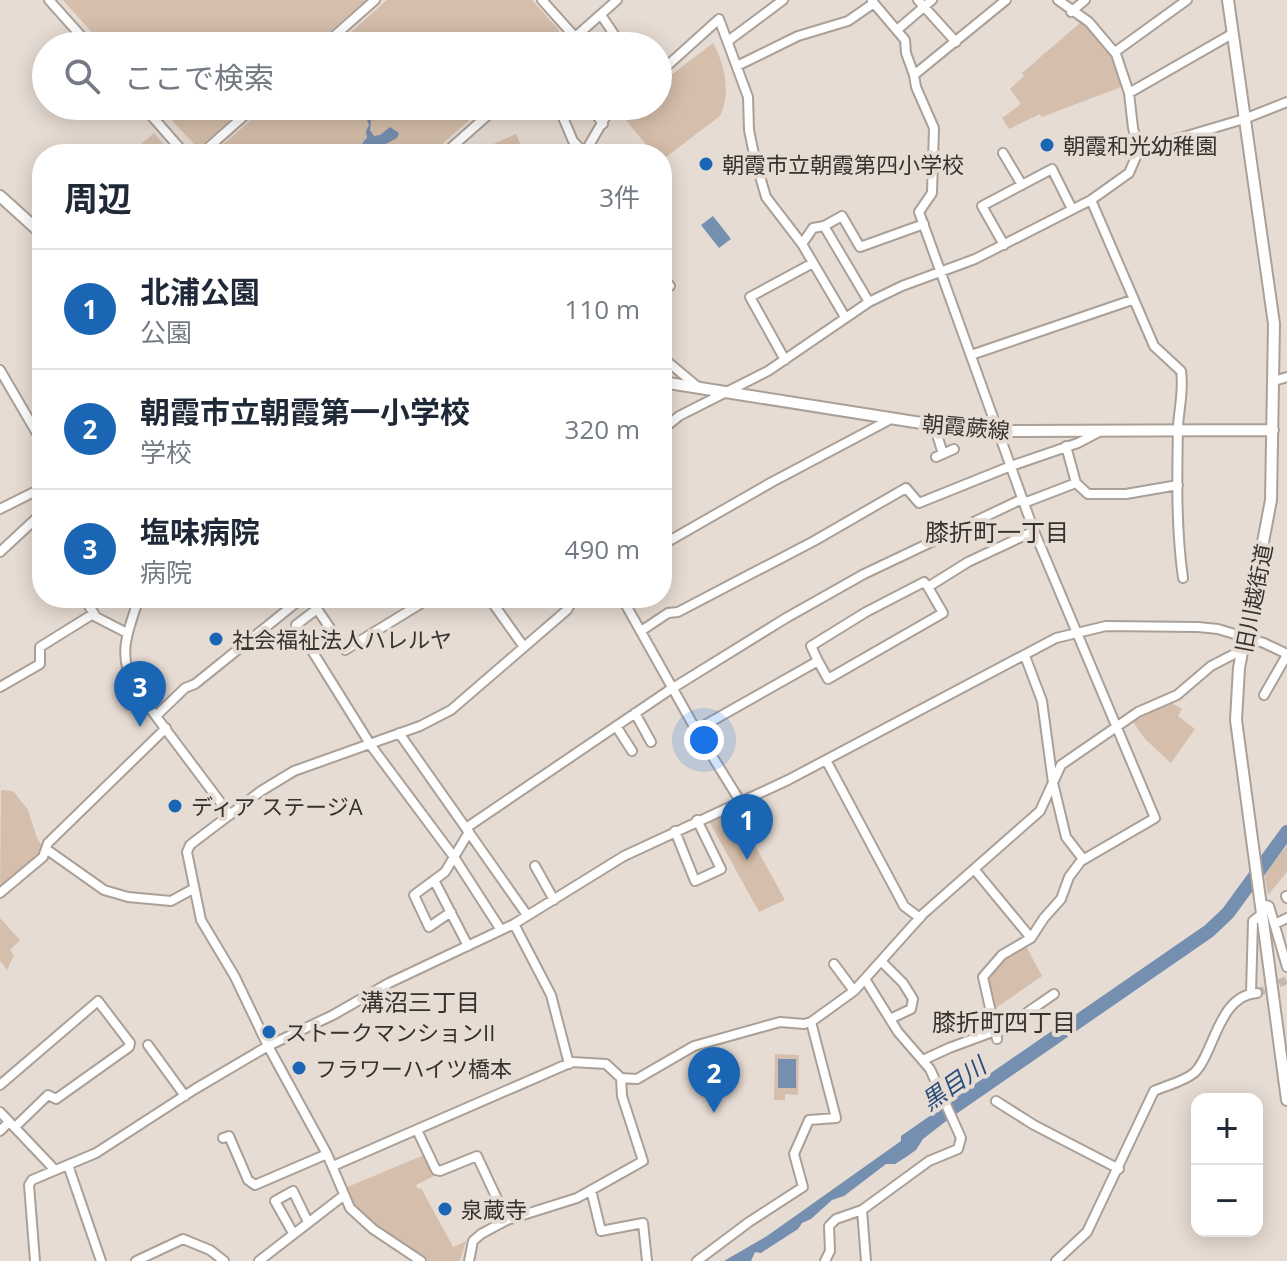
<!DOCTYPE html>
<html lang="ja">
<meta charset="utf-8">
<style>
:root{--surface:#fff;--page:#f6f6f7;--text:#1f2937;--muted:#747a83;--line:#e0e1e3;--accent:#1a66b5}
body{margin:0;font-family:"Open Sans","Noto Sans JP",sans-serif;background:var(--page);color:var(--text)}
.controls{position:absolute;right:24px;bottom:24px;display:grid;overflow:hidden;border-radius:16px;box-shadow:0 4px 20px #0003}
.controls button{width:72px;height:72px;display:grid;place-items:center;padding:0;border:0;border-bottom:2px solid var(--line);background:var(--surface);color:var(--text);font:40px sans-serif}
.you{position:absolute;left:704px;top:740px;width:28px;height:28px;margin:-20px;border:6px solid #fff;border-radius:50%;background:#1a73e8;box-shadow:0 0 0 12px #1a73e833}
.badge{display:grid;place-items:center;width:52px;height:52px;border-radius:50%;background:var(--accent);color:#fff;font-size:26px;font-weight:700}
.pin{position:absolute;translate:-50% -66px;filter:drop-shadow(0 2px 4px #0008)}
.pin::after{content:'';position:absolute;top:42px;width:28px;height:24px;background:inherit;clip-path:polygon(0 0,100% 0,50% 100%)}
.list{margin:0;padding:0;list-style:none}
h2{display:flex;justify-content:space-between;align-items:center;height:104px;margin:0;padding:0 32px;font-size:34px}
h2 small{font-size:26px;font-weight:400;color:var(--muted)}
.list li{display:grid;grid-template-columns:52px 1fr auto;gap:24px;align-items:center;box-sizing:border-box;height:120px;padding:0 32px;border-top:2px solid var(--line)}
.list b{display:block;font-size:30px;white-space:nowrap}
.list p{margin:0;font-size:26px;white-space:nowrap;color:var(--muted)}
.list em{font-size:26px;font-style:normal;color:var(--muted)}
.icon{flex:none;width:44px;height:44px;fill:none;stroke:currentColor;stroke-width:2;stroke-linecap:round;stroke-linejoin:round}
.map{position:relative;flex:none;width:1287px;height:1261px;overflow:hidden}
.search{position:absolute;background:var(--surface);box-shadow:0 4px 20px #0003;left:32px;top:32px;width:640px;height:88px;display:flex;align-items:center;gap:20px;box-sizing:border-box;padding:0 28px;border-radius:44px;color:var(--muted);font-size:30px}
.panel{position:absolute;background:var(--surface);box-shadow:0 4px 20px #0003;left:32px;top:144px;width:640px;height:464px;border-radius:32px}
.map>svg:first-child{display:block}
.green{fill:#d5beab}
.water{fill:#758fb0}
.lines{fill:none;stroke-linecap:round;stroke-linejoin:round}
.river{stroke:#758fb0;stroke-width:14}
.minor-tunnel{stroke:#c4bab2;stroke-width:8;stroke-dasharray:8 4;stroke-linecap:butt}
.minor-casing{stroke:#aaa097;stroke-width:12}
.major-casing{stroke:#aaa097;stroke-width:14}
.minor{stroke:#fff;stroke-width:8}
.major{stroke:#fff;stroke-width:10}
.poi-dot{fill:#1a66b5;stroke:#e7dcd3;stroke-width:3}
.labels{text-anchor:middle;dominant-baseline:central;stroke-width:8;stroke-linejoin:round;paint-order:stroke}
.poi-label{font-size:22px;fill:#36322e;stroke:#e7dcd3;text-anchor:start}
.street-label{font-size:22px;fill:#36322e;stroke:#e7dcd3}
.neighbourhood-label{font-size:24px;fill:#36322e;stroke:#e7dcd3}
.water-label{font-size:24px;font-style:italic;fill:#274d7a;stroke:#e7dcd3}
</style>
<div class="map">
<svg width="1287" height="1261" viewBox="0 0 1287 1261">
<rect width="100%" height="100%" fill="#e7dcd3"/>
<path class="green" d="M63 0H366L313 46H104Z
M387 0H532L559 30V38L551 46H335Z
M1081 22C1106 37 1113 61 1121 87L1042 117 1040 114 1009 129 1002 118 1021 104 1010 89 1024 76 1022 73Z
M713 43C725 64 731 95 720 116L662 160V154H654L624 118 626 109 630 106H658V85Z
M158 106H246L198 148Z
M267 106H485L431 154H212Z
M154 133 172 154H134L135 149Z
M516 134 525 154H487L484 148Z
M1170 702 1182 709 1178 716 1195 729 1171 763 1145 739 1133 722Z
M1 790 13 791 28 810 37 838 44 849 42 855 0 890Z
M735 809 785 900 759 912 709 821Z
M1287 846V872L1268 895 1264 873Z
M0 918 20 940 10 950 14 955 7 970 0 961Z
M1026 946 1042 976 993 1010C985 967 989 969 1026 946Z
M775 1054 799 1055 798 1095 785 1094V1100H774Z
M424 1155 434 1176 416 1185 418 1189 421 1188 453 1247 466 1241 460 1261H429L420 1257 357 1211 345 1188Z"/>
<path class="water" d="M369 106 386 107 382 112 374 108 368 116 371 120 370 130 374 136 380 135 390 127 399 133 397 138 382 146V154H363C360 147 361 143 367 138L366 131 369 125 365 115Z
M713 216 731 239 719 248 701 225Z
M778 1059H796V1088H778Z
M950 1102 955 1114 923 1139 916 1150 906 1157 895 1164H886L844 1196 832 1200 811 1219 802 1223 798 1229 761 1253 755 1252 751 1261H724L767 1236 901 1141V1136Z"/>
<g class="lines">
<path class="river" d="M938 1118 1209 931 1228 913 1287 832"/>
<path class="minor-tunnel" d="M1257 993 1287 980"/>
<g class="minor-casing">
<path id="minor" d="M49 0 90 46
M542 0 575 37
M918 0 956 42
M872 1 905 40 906 53 914 75
M1071 12 1085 0
M601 15 622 46
M897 30 932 0
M728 41 783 0
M323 46 375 0
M565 46 617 0
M1115 52 1187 0
M737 66 798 36 848 21 874 3
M658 74 719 19 748 97 749 130 755 159 766 197 802 244 845 317
M1129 93 1232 34
M143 106 185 154
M580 106 562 115 573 141 585 154
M590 106 603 124
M1139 150 1244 119 1287 102
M1003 153 1022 185
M201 154 255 106
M444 154 498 106
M584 154 606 116 619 106
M1091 200 1154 346 1181 371C1184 390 1179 408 1178 427 1177 477 1176 529 1183 578
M824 226 869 302
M802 244 813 228 824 226 842 216 860 247 924 224
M1004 245 982 206 1052 169 1072 209
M662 277 670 286
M971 355 1132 300
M662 357 698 387
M785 360 750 297 813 263
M0 370 42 442
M1274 381 1287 377
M934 425 943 454
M662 430 679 416 768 371 869 302 902 286 975 259 1091 200 1129 173 1139 150 1133 128 1129 93 1116 54 1089 22 1058 0
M1066 446 1076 483 1088 494H1126L1178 485
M936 457 954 449
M0 509 42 488
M662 545 772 482 891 419
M0 552 42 513
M84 598 96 617 127 633
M139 598C128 632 117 652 134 687L230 815
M430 598 345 650 317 609 296 625 372 747 454 857 501 930
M489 598 524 647
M622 598 696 730 740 801
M641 631 668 613 678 612 814 541 906 488 919 503 1011 466 1078 443 1099 432
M1025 656 1042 701 1053 783 1066 837 1083 859
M818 661 828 679 943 613 928 587
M0 687 40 664V647L93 614
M1264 695 1287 655
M635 713 651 742
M157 715 185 688 195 684 302 598
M616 726 632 751
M696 730 818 661 811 646 866 612 924 582 928 587 968 562 1034 531
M399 733 527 915
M826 760 904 906 920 918
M466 828 668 691 786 618 864 574 1018 501H1029L1076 483
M675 831 695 881 721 869 697 820
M46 849 104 890 128 897 171 901 193 889
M535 866 554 900
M974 869 1031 938
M434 880 468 946
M0 893 43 857 48 843 166 728
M1286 896 1287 898
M1261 904 1269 906 1287 967
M451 912 429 927 414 895 445 872 469 832
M514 924 551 995 569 1064
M1275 924 1287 918
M881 961 903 983 913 999 911 1009 890 1019
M834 964 854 991
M865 979 898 1032 930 1069 961 1138 958 1149 929 1161 862 1210 866 1261
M1251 993 1253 921 1262 914
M996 1034 1054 994
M997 1039 983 977 1002 955 1031 938 1044 918 1061 899 1069 877 1081 861 1155 818 1034 531 919 212 932 193 934 128 916 87 914 75 1006 0
M148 1045 185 1096
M923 1060 949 1048 995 1031
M0 1085 98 1001 130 1043 129 1047 56 1099 48 1095 15 1127
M996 1101 1034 1125 1119 1169
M0 1112 55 1170
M417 1130 436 1170 440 1171 477 1156 507 1220
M0 1131 9 1122
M223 1138 229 1136 248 1180 255 1185 327 1154
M68 1165 101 1261
M333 1166 572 1062 606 1064 621 1078 637 1079 694 1046 780 1022 804 1024 811 1022 854 991 923 914 1040 811 1061 765 1138 712 1177 695 1211 666 1242 650
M591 1190 601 1231 643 1223 647 1261
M293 1233 275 1201 293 1191 308 1222
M35 1261 29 1185 32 1180 96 1153 195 1089 268 1046 333 1015 389 983 514 924 624 856 788 780 1056 638 1106 626 1198 627 1218 629 1264 643 1287 654
M136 1261 183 1239 210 1250 224 1261
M259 1261 343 1196
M421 1261 373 1229 350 1208 327 1154 268 1046 235 977 201 920 187 852 190 845 261 791 294 771 420 726 451 710 567 610 574 598
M469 1261 473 1241 481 1234 507 1220 577 1198 643 1161 622 1096 621 1078
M697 1261 749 1222 803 1187 794 1154 809 1120 836 1118 811 1022
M825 1261 830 1251 829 1226 836 1219 862 1210
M1056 1261 1087 1232 1154 1091C1167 1085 1183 1082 1194 1073 1214 1055 1218 995 1257 993"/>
</g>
<g class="major-casing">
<path id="major" d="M1228 0 1274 324 1271 500 1239 668 1236 720 1287 1100
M0 196 42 234
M662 382 934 425 992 431 1273 430"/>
</g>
<use href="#minor" class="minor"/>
<use href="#major" class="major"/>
</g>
<g class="poi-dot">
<circle cx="1047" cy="145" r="8"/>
<circle cx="706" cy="164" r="8"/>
<circle cx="216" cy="639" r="8"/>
<circle cx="175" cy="806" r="8"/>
<circle cx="269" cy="1032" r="8"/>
<circle cx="299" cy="1068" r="8"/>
<circle cx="445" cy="1209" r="8"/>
</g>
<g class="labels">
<g class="poi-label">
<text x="1063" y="145">朝霞和光幼稚園</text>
<text x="722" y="164">朝霞市立朝霞第四小学校</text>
<text x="232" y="639">社会福祉法人ハレルヤ</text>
<text x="191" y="806">ディア ステージA</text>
<text x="285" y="1032">ストークマンションII</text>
<text x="315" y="1068">フラワーハイツ橋本</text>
<text x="461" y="1209">泉蔵寺</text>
</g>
<g class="street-label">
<text transform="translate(966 426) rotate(5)">朝霞蕨線</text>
<text transform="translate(1253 598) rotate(-79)">旧川越街道</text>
</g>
<g class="neighbourhood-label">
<text x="997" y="531">膝折町一丁目</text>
<text x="420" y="1001">溝沼三丁目</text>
<text x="1004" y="1021">膝折町四丁目</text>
</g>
<g class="water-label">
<text transform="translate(953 1083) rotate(-35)">黒目川</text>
</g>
</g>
</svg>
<div class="controls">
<button>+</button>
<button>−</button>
</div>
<div class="you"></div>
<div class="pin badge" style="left:747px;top:860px">1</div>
<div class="pin badge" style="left:714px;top:1113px">2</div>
<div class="pin badge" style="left:140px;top:727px">3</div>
<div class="search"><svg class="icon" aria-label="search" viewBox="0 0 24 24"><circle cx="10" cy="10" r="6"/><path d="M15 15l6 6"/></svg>ここで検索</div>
<section class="panel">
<h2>周辺<small>3件</small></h2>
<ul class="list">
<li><span class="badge">1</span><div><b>北浦公園</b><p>公園</p></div><em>110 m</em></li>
<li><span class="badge">2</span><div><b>朝霞市立朝霞第一小学校</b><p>学校</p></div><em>320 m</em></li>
<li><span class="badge">3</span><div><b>塩味病院</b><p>病院</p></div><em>490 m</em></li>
</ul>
</section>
</div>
